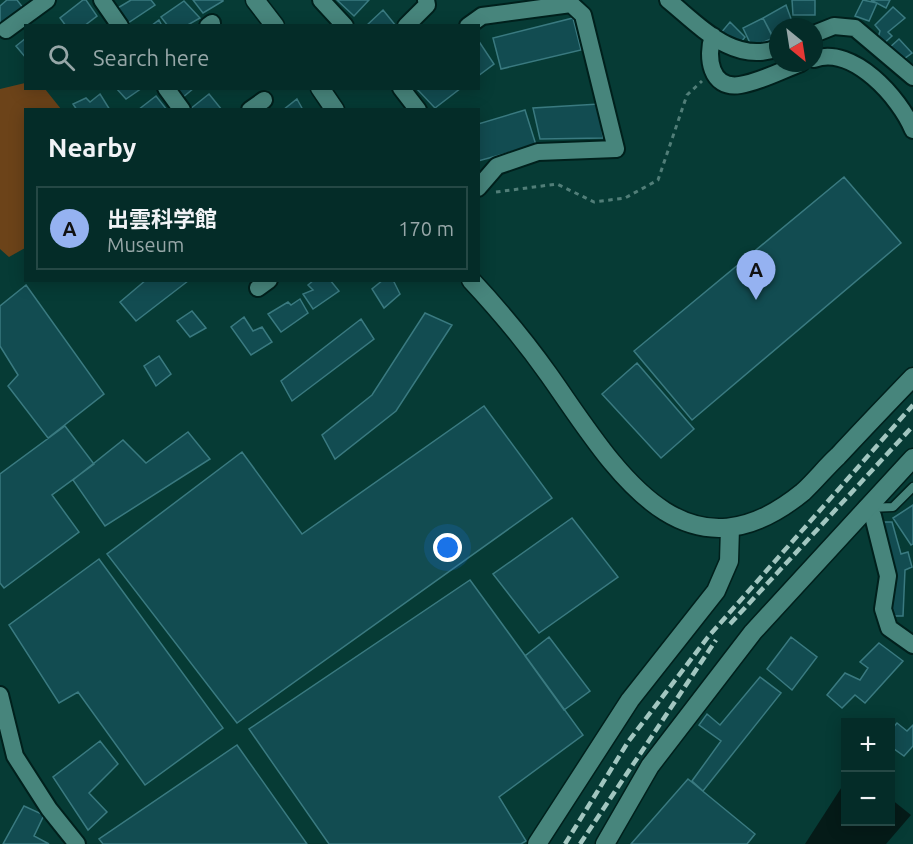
<!DOCTYPE html>
<meta charset="utf-8">
<style>
:root{--surface:#042c28;--page:#123834;--text:#f1f3f6;--muted:#97a7a8;--line:#254845;--accent:#95b2f1}
body{margin:0;font-family:Ubuntu,"Noto Sans JP",sans-serif;background:var(--page);color:var(--text)}
.controls{position:absolute;right:18px;bottom:18px;display:grid;overflow:hidden;border-radius:0px;box-shadow:0 3px 15px #0003}
.controls button{width:54px;height:54px;display:grid;place-items:center;padding:0;border:0;border-bottom:2px solid var(--line);background:var(--surface);color:var(--text);font:30px sans-serif}
.compass{position:absolute;left:769px;top:18px;width:54px;height:54px;border-radius:50%;background:var(--surface);box-shadow:0 3px 15px #0003;rotate:150deg}
.you{position:absolute;left:448px;top:548px;width:21px;height:21px;margin:-15px;border:4px solid #fff;border-radius:50%;background:#1a73e8;box-shadow:0 0 0 9px #1a73e833}
.badge{display:grid;place-items:center;width:39px;height:39px;border-radius:50%;background:var(--accent);color:#111;font-size:20px;font-weight:700}
.pin{position:absolute;translate:-50% -50px;filter:drop-shadow(0 2px 3px #0008)}
.pin::after{content:'';position:absolute;top:32px;width:21px;height:18px;background:inherit;clip-path:polygon(0 0,100% 0,50% 100%)}
.list{margin:0;padding:0;list-style:none}
h2{display:flex;justify-content:space-between;align-items:center;height:78px;margin:0;padding:0 24px;font-size:26px}
h2 small{font-size:20px;font-weight:400;color:var(--muted)}
.list li{display:grid;grid-template-columns:39px 1fr auto;gap:18px;align-items:center;box-sizing:border-box;height:84px;margin:0 12px 12px;padding:0 12px;border:2px solid var(--line);border-radius:0px}
.list b{display:block;font-size:22px;white-space:nowrap}
.list p{margin:0;font-size:20px;white-space:nowrap;color:var(--muted)}
.list em{font-size:20px;font-style:normal;color:var(--muted)}
.icon{flex:none;width:33px;height:33px;fill:none;stroke:currentColor;stroke-width:2;stroke-linecap:round;stroke-linejoin:round}
.map{position:relative;flex:none;width:913px;height:844px;overflow:hidden}
.search{position:absolute;background:var(--surface);box-shadow:0 3px 15px #0003;left:24px;top:24px;width:456px;height:66px;display:flex;align-items:center;gap:15px;box-sizing:border-box;padding:0 21px;border-radius:0px;color:var(--muted);font-size:22px}
.panel{position:absolute;background:var(--surface);box-shadow:0 3px 15px #0003;left:24px;top:108px;width:456px;height:174px;border-radius:0px}
.map>svg:first-child{display:block}
.green{fill:#6c4319}
.water{fill:#051b18}
.building{fill:#124c51;stroke:#3a7a80;stroke-width:1.5}
.lines{fill:none;stroke-linecap:round;stroke-linejoin:round}
.lane-casing{stroke:#00201c;stroke-width:11}
.street-casing{stroke:#00201c;stroke-width:20}
.secondary-casing{stroke:#00201c;stroke-width:21}
.path{stroke:#517e78;stroke-width:3;stroke-dasharray:4.5 4.5;stroke-linecap:butt}
.lane{stroke:#47857c;stroke-width:8}
.street{stroke:#47857c;stroke-width:16}
.secondary{stroke:#47857c;stroke-width:18}
.rail{stroke:#a2c6c0;stroke-width:4.5;stroke-dasharray:9 4.5;stroke-linecap:butt}
</style>
<div class="map">
<svg width="913" height="844" viewBox="0 0 913 844">
<rect width="100%" height="100%" fill="#063b35"/>
<path class="green" d="M25 83 26 88 45 89 61 109 26 110 25 248 9 257 0 249V89Z"/>
<path class="water" d="M845 782 846 822H890L891 799 911 815 886 844H805Z"/>
<path class="building" d="M7 0H17L24 9 0 28V6Z
M83 0H86L97 16 84 26H66L60 18Z
M131 0H151L155 5 128 23 116 9Z
M193 0H223V1L203 13Z
M337 0H369L354 16Z
M792 0H815V15H793Z
M863 0 877 3 869 21 855 16Z
M871 0H890L886 8Z
M184 1 200 18 186 26H168L161 17Z
M786 5 794 27H778V41L776 42 763 18Z
M893 7 905 18 888 32 892 36 882 45 878 38 880 31 875 25Z
M383 10 396 26H366Z
M573 18 581 50 501 69 493 38Z
M763 18 773 38 752 47 743 28Z
M159 20 162 26H151Z
M730 22 745 37 738 46 720 34Z
M26 38V58L16 46Z
M899 39 912 53 901 61 888 49Z
M478 40 494 64 478 76Z
M116 88H142L126 99Z
M174 88H194L182 98Z
M416 88H461L435 108Z
M100 94 110 110H77L73 104 86 98 90 102Z
M209 94 222 110H189Z
M156 96 167 110H138Z
M297 99 303 110H283Z
M599 104 603 138 540 139 533 108Z
M525 110 536 145 478 161V124Z
M844 177 901 243 692 420 634 351Z
M146 280H188V281L136 321 120 302Z
M314 280H330L339 291 313 309 303 294 313 290 308 285Z
M383 280H393L400 294 384 308 372 289Z
M26 285 104 394 48 438 8 386 18 375 0 346V306Z
M300 299 308 313 281 332 268 314 288 302 291 305Z
M192 311 206 328 190 337 177 321Z
M425 313 452 325 396 411 335 459 322 435 372 395Z
M244 317 253 331 262 327 272 342 251 355 231 327Z
M361 319 374 339 292 401 281 381Z
M159 356 171 374 156 386 144 366Z
M637 363 694 429 661 458 602 394Z
M484 406 552 498 237 723 107 554 242 452 302 534Z
M65 426 94 464 52 495 79 532 4 588 0 583V474Z
M188 432 210 459 105 526 73 480 123 440 146 463Z
M913 505V544L911 545 893 518Z
M572 518 618 577 539 633 493 574Z
M879 522H892L901 554 908 552 912 567 905 570 903 616H889Z
M99 559 223 728 145 785 78 692 59 703 9 625Z
M470 580 583 735 499 797 526 841 521 844H329L249 729Z
M549 637 590 691 564 710 525 656Z
M791 637 817 657 792 690 767 669Z
M879 643 903 661 865 703 855 695 842 708 827 695 845 673 860 680 868 668 860 662Z
M760 677 781 693 703 791 692 781 721 741 699 725 707 714 720 725Z
M897 723 907 731 913 725V746L904 756 890 746V731Z
M100 741 118 764 89 793 107 812 88 830 53 777Z
M237 745 307 844H103L99 839Z
M688 779 755 834 747 844H631Z
M24 806 44 815 34 836 49 844H3Z"/>
<g class="lines">
<g class="lane-casing">
<path id="lane" d="M869 508 893 507 913 487"/>
</g>
<g class="street-casing">
<path id="street" d="M102 0 120 26
M321 0 345 26
M668 0C700 26 734 65 778 48
M208 26 212 23
M406 26 427 5 426 0
M468 26 482 16 571 4 583 15 616 149 538 152 497 166 478 188
M6 30 47 0
M814 34 834 26 855 28 913 77
M713 36C706 56 710 90 740 85 760 82 782 70 801 63
M814 59C853 45 900 98 913 130
M166 88 182 110
M401 88 418 110
M250 110 264 100
M258 288 269 280
M866 508 873 516 888 576 883 609 889 628 913 645
M0 695 15 756 49 809 77 844"/>
</g>
<g class="secondary-casing">
<path id="secondary" d="M255 0 275 26
M320 88 335 110
M471 280C499 310 525 341 549 375 612 464 682 591 803 492 815 481 826 467 838 456 863 429 888 403 913 377
M537 844 630 700 716 591 729 561 730 528
M605 844 650 766 753 632 913 458"/>
</g>
<path class="path" d="M496 192 557 184 594 202 625 198 658 180 687 95 702 81"/>
<use href="#lane" class="lane"/>
<use href="#street" class="street"/>
<use href="#secondary" class="secondary"/>
<path class="rail" d="M730 624 913 426
M565 844 628 742 708 637 913 405
M580 844 716 640"/>
</g>
</svg>
<div class="controls">
<button>+</button>
<button>−</button>
</div>
<svg class="compass" viewBox="-18 -18 36 36"><path d="M0-13l5 13h-10z" fill="#e53935"/><path d="M0 13l5-13h-10z" fill="#97a7a8"/></svg>
<div class="you"></div>
<div class="pin badge" style="left:756px;top:300px">A</div>
<div class="search"><svg class="icon" aria-label="search" viewBox="0 0 24 24"><circle cx="10" cy="10" r="6"/><path d="M15 15l6 6"/></svg>Search here</div>
<section class="panel">
<h2>Nearby<small></small></h2>
<ul class="list">
<li><span class="badge">A</span><div><b>出雲科学館</b><p>Museum</p></div><em>170 m</em></li>
</ul>
</section>
</div>
